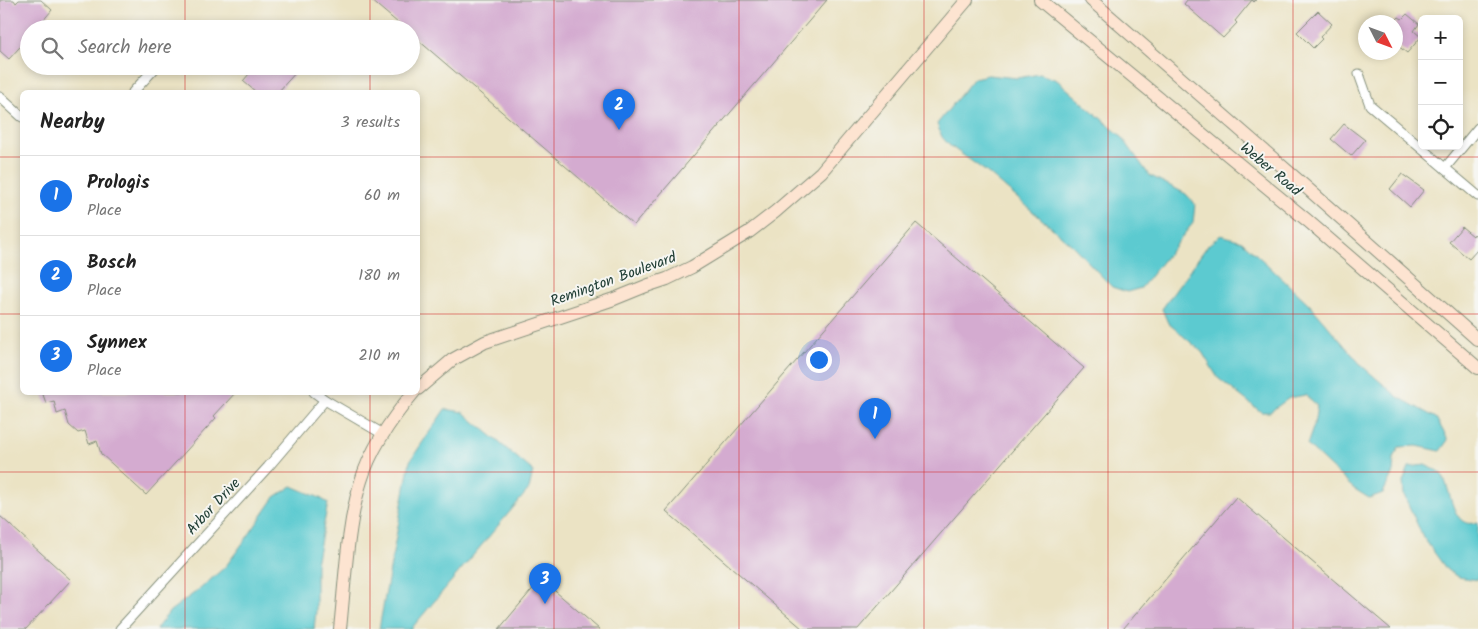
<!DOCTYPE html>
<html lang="en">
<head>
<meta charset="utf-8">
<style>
	:root { --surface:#fff; --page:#f6f6f6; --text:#222; --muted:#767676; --line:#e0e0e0; --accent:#1a73e8 }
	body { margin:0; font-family:Kalam,sans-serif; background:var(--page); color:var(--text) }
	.controls { position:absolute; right:15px; top:15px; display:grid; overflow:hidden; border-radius:8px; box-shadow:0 2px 8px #0003 }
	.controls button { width:45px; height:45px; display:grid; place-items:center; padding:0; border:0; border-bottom:1px solid var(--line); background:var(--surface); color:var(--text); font:25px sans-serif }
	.compass { position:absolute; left:1358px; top:15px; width:45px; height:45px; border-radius:50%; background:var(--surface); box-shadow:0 2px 8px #0003; rotate:132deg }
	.you { position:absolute; left:818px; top:359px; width:18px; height:18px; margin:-12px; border:4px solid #fff; border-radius:50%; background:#1a73e8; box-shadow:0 0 0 8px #1a73e833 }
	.badge { display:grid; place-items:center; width:32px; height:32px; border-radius:50%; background:var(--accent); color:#fff; font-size:16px; font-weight:700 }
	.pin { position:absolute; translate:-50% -41px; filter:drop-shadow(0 1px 2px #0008) }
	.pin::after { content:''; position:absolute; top:26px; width:18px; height:15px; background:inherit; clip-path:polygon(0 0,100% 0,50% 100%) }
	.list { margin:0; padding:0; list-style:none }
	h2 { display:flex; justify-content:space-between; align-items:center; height:65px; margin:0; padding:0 20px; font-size:21px }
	h2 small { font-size:16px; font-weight:400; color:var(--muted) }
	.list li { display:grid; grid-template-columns:32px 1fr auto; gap:15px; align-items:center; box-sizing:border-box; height:80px; padding:0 20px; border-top:1px solid var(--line) }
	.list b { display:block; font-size:19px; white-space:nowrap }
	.list p { margin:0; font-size:16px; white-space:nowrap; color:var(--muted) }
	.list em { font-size:16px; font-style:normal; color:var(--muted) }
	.icon { flex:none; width:28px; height:28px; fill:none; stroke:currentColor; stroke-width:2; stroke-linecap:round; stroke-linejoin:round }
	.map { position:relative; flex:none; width:1478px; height:629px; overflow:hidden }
	.search { position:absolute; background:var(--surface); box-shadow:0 2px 8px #0003; left:20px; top:20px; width:400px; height:55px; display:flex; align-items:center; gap:12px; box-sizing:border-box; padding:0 18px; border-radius:28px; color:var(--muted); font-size:19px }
	.panel { position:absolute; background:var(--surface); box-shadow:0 2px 8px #0003; left:20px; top:90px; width:400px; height:305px; border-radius:8px }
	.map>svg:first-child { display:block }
	.water { fill:#5ccad0; stroke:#3e8482 }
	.building { fill:#d4abd0 }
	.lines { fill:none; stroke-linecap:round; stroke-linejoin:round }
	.street-casing { stroke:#85907c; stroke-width:11 }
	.secondary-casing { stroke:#85907c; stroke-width:14 }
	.street { stroke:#fff; stroke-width:9 }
	.secondary { stroke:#fde4d1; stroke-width:12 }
	.grid { fill:none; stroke:#d62828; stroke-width:1; stroke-opacity:0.55 }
	.labels { text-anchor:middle; stroke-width:4; stroke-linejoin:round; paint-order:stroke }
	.street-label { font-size:15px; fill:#1f3d34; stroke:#f6f6f2 }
</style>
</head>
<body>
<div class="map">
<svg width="1478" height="629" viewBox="0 0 1478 629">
	<rect width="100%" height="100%" fill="#f6f6f2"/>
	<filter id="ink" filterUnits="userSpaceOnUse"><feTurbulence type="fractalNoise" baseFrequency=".02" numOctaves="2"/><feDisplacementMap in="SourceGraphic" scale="10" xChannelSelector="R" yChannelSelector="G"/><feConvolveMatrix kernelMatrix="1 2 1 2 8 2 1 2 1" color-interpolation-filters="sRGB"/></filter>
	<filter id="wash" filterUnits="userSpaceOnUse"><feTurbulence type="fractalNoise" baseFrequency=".0096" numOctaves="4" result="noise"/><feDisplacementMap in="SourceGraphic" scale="20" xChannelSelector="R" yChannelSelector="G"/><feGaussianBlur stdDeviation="1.12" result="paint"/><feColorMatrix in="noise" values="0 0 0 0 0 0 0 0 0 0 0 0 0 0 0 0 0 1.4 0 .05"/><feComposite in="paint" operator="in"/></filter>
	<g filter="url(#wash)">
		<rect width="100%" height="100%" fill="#ebe3c4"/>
		<!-- water -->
		<g class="water">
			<path d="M1040 74 1057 80 1122 137 1149 175 1186 194 1195 204 1193 223 1141 288 1127 292 1112 287 1073 246 988 173 949 145 942 137 937 124 974 78 988 75 1017 78Z"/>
			<path d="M1221 235 1242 241 1309 304 1362 366 1398 397 1436 418 1448 440 1440 451 1417 446 1399 447 1394 458 1393 472 1383 493 1369 498 1353 488 1307 445 1314 425 1317 406 1305 395 1289 398 1270 412H1261L1218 378 1202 352 1168 323 1162 309 1208 245Z"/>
			<path d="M445 409 463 412 533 471 529 489 411 629H379L410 461Z"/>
			<path d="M1425 465C1430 468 1439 470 1442 475 1452 489 1451 532 1478 522V580L1458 577 1447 570 1423 537 1404 495 1403 482 1409 467Z"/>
			<path d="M292 486 320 498 328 503 316 564V611L314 629H156L170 611 201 588 226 566 248 536 275 497Z"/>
		</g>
		<g id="blocks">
			<!-- building -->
			<g class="building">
				<path d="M0 0H14L16 3 19 0H41L52 10 36 29H29V37L9 59 0 51Z"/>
				<path d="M371 0H827L634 225 411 34V29H405Z"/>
				<path d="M1187 0H1256L1254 2 1252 0 1235 21 1237 23 1223 38 1184 4Z"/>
				<path d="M1318 11 1332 24 1320 37 1322 39 1313 48 1297 32Z"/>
				<path d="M1407 14 1419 24 1414 31 1421 37 1407 53 1397 45 1399 43 1396 40V22H1394L1399 17 1402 19Z"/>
				<path d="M256 66H293L298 70 278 92H256L243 81Z"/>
				<path d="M1344 124 1365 140 1351 156 1331 139Z"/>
				<path d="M1402 174 1424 190 1410 207 1390 189Z"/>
				<path d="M916 223 1084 368 858 629H803L666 511Z"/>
				<path d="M1462 227 1473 236 1474 234 1478 238V249L1469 259 1449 242Z"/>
				<path d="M42 392H236L214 416 216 418 146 495 101 454 97 441 89 444 85 431 78 433 69 425 65 411 57 414 54 401 46 403Z"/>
				<path d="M1236 497 1391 629H1123Z"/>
				<path d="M0 516 71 580 26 629H0Z"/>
				<path d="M541 579 599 629H499Z"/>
			</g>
		</g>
	</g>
	<g filter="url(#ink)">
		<use href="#blocks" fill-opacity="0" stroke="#85907c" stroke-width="1"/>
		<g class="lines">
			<!-- street casing -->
			<g class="street-casing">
				<g id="street">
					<path d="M1359 74 1370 105 1478 196"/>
					<path d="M133 92 157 66"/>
					<path d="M0 97 22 117"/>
					<path d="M1445 168 1478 128"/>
					<path d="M314 392 325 400 383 434"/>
					<path d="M120 629 268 467 325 400"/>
				</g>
			</g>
			<!-- secondary casing -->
			<g class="secondary-casing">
				<g id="secondary">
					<path d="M1040 0 1308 221 1478 368"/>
					<path d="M1091 0 1307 188 1478 340"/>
					<path d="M418 389 452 360 485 342 614 299 646 286 667 279 692 267 749 232 775 212 821 172 967 0"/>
					<path d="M340 629C345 583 347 525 361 481 371 448 392 418 414 392"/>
				</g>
			</g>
			<!-- street -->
			<use href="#street" class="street"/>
			<!-- secondary -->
			<use href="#secondary" class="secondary"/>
		</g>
	</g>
	<!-- grid -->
	<path class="grid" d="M185 0V29M370 0V29M554 0V629M739 0V629M924 0V629M1108 0V629M1293 0V629M185 66V92M370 66V92M0 157H22M418 157H1478M0 314H22M418 314H1478M185 392V629M370 392V629M0 472H1478"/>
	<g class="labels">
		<!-- street labels -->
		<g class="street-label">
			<text transform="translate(1271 169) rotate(40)" y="5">Weber Road</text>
			<text transform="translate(613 279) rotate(-20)" y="5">Remington Boulevard</text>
			<text transform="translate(213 506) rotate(-47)" y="5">Arbor Drive</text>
		</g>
	</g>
</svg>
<div class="controls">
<button>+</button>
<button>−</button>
<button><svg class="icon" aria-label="locate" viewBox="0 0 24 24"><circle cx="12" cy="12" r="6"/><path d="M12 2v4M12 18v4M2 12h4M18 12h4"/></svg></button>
</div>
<svg class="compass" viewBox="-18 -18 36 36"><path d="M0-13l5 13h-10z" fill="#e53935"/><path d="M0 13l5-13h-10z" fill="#767676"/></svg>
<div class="you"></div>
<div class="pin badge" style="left:875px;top:439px">1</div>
<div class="pin badge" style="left:619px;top:130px">2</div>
<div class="pin badge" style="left:545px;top:604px">3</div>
<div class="search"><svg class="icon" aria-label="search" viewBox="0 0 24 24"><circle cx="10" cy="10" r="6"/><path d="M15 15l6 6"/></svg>Search here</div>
<section class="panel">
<h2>Nearby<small>3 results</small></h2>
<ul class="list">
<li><span class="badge">1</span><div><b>Prologis</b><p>Place</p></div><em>60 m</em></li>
<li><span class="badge">2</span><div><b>Bosch</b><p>Place</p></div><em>180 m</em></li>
<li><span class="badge">3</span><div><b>Synnex</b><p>Place</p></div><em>210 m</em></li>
</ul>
</section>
</div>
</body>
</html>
